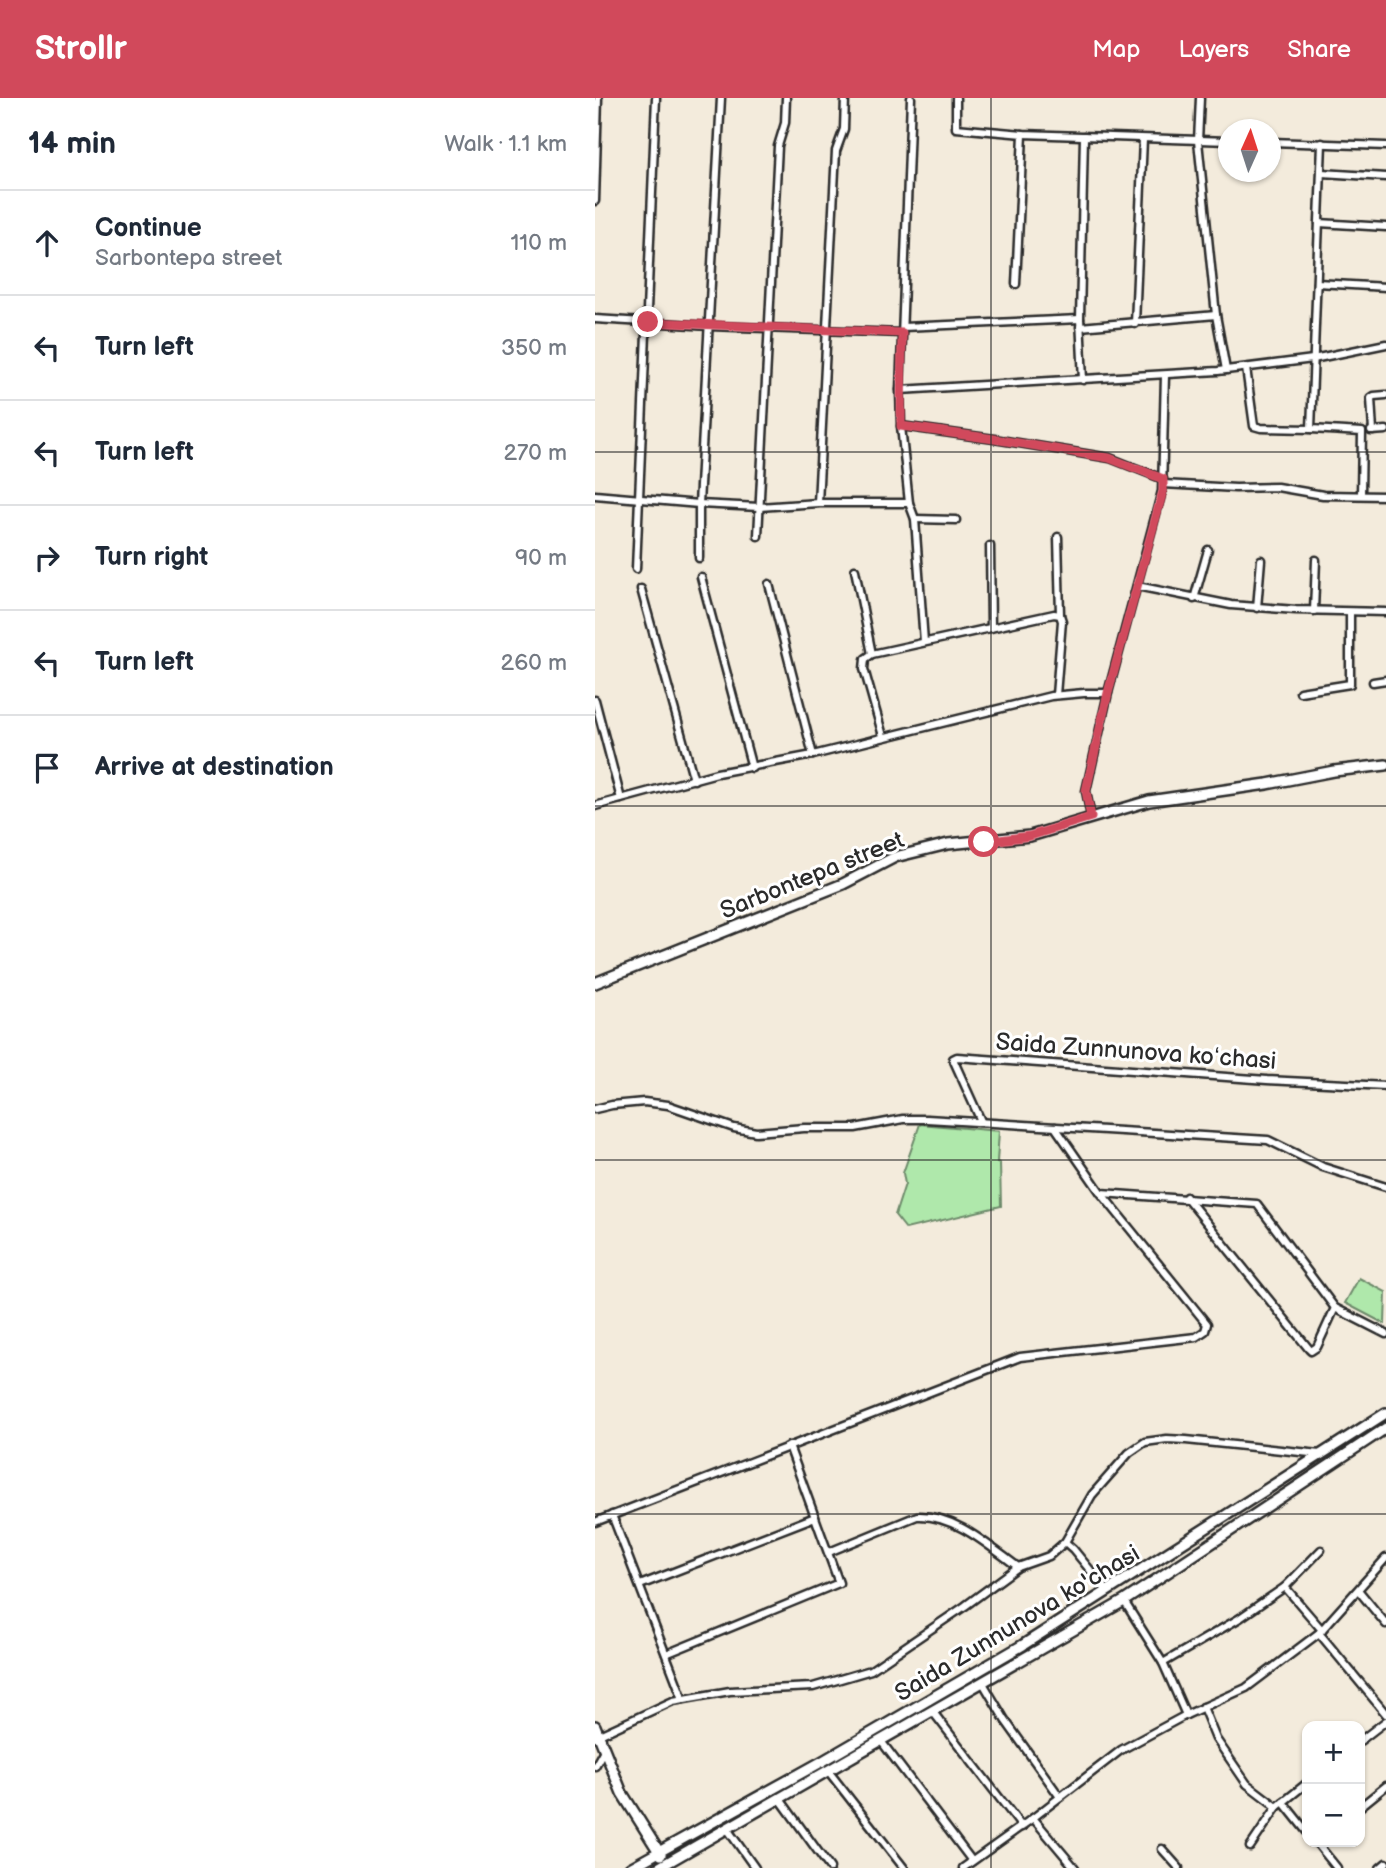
<!DOCTYPE html>
<html lang="en">
<head>
<meta charset="utf-8">
<style>
	:root { --surface:#fff; --page:#f6f6f7; --text:#1f2937; --muted:#747a83; --line:#e0e1e3; --accent:#d1495b }
	body { margin:0; font-family:"Balsamiq Sans",sans-serif; background:var(--page); color:var(--text) }
	.controls { position:absolute; right:21px; bottom:21px; display:grid; overflow:hidden; border-radius:14px; box-shadow:0 2px 5px #0004 }
	.controls button { width:63px; height:63px; display:grid; place-items:center; padding:0; border:0; border-bottom:2px solid var(--line); background:var(--surface); color:var(--text); font:35px sans-serif }
	.compass { position:absolute; left:623px; top:21px; width:63px; height:63px; border-radius:50%; background:var(--surface); box-shadow:0 2px 5px #0004; rotate:3deg }
	.stop { position:absolute; width:21px; height:21px; margin:-16px; border:5px solid #d1495b; border-radius:50%; background:#fff }
	.stop.end { background:#d1495b; border-color:#fff; box-shadow:0 2px 7px #0008 }
	.list { margin:0; padding:0; list-style:none }
	h2 { display:flex; justify-content:space-between; align-items:center; height:91px; margin:0; padding:0 28px; font-size:30px }
	h2 small { font-size:23px; font-weight:400; color:var(--muted) }
	.list li { display:grid; grid-template-columns:46px 1fr auto; gap:21px; align-items:center; box-sizing:border-box; height:105px; padding:0 28px; border-top:2px solid var(--line) }
	.list b { display:block; font-size:26px; white-space:nowrap }
	.list p { margin:0; font-size:23px; white-space:nowrap; color:var(--muted) }
	.list em { font-size:23px; font-style:normal; color:var(--muted) }
	.icon { flex:none; width:38px; height:38px; fill:none; stroke:currentColor; stroke-width:2; stroke-linecap:round; stroke-linejoin:round }
	.map { position:relative; flex:none; width:791px; height:1770px; overflow:hidden }
	header { display:flex; align-items:center; gap:42px; box-sizing:border-box; height:98px; padding:0 35px; background:var(--accent); color:#fff }
	header strong { font-size:33px }
	nav { display:flex; gap:38px; margin-inline-start:auto; font-size:24px }
	main { display:flex }
	aside { flex:1; background:var(--surface) }
	.map>svg:first-child { display:block }
	.green { fill:#afe8ab; stroke:#6d8a6b; stroke-width:2 }
	.lines { fill:none; stroke-linecap:round; stroke-linejoin:round }
	.street-casing { stroke:#2b2b2b; stroke-width:11 }
	.secondary-casing { stroke:#2b2b2b; stroke-width:14 }
	.street { stroke:#fff; stroke-width:6 }
	.secondary { stroke:#fff; stroke-width:9 }
	.route { stroke:#d1495b; stroke-width:9 }
	.grid { fill:none; stroke:#2b2b2b; stroke-width:2; stroke-opacity:0.55 }
	.labels { text-anchor:middle; stroke-width:6; stroke-linejoin:round; paint-order:stroke }
	.street-label { font-size:24px; fill:#2b2b2b; stroke:#fff }
</style>
</head>
<body>
<header>
<strong>Strollr</strong>
<nav><a>Map</a><a>Layers</a><a>Share</a></nav>
</header>
<main>
<aside>
<h2>14 min<small>Walk · 1.1 km</small></h2>
<ul class="list">
<li><svg class="icon" aria-label="ahead" viewBox="0 0 24 24"><path d="M12 20V5M6 11l6-6 6 6"/></svg><div><b>Continue</b><p>Sarbontepa street</p></div><em>110 m</em></li>
<li><svg class="icon" aria-label="left" viewBox="0 0 24 24"><path d="M17 20v-9H6M10 6l-5 5 5 5"/></svg><div><b>Turn left</b></div><em>350 m</em></li>
<li><svg class="icon" aria-label="left" viewBox="0 0 24 24"><path d="M17 20v-9H6M10 6l-5 5 5 5"/></svg><div><b>Turn left</b></div><em>270 m</em></li>
<li><svg class="icon" aria-label="right" viewBox="0 0 24 24"><path d="M7 20v-9h11M14 6l5 5-5 5"/></svg><div><b>Turn right</b></div><em>90 m</em></li>
<li><svg class="icon" aria-label="left" viewBox="0 0 24 24"><path d="M17 20v-9H6M10 6l-5 5 5 5"/></svg><div><b>Turn left</b></div><em>260 m</em></li>
<li><svg class="icon" aria-label="arrive" viewBox="0 0 24 24"><path d="M6 21V4h12l-3 4 3 4H6"/></svg><div><b>Arrive at destination</b></div></li>
</ul>
</aside>
<div class="map">
<svg width="791" height="1770" viewBox="0 0 791 1770">
	<rect width="100%" height="100%" fill="#f3ebdc"/>
	<filter id="ink" filterUnits="userSpaceOnUse"><feTurbulence type="fractalNoise" baseFrequency=".0143" numOctaves="2"/><feDisplacementMap in="SourceGraphic" scale="14" xChannelSelector="R" yChannelSelector="G"/><feConvolveMatrix kernelMatrix="1 2 1 2 8 2 1 2 1" color-interpolation-filters="sRGB"/></filter>
	<g filter="url(#ink)">
		<!-- green -->
		<g class="green">
			<path d="M325 1026 404 1033 402 1064 405 1065 406 1108 311 1131 300 1117 310 1086 308 1075Z"/>
			<path d="M764 1180 791 1194 790 1226 750 1205Z"/>
		</g>
		<g class="lines">
			<!-- street casing -->
			<g class="street-casing">
				<g id="street">
					<path d="M316 0 305 292 306 328 314 405 320 421 329 544"/>
					<path d="M361 0V30L428 36 634 43"/>
					<path d="M605 0 603 43 621 217 631 272"/>
					<path d="M676 44 791 48"/>
					<path d="M727 45 716 331 767 334 766 397"/>
					<path d="M727 75 791 79"/>
					<path d="M0 103 3 0"/>
					<path d="M724 125 791 129"/>
					<path d="M722 185 791 189"/>
					<path d="M421 186 428 36"/>
					<path d="M0 221 114 228 307 235"/>
					<path d="M540 226 548 41"/>
					<path d="M308 229 485 221"/>
					<path d="M485 229 621 217"/>
					<path d="M651 270 659 328 666 330 716 331"/>
					<path d="M488 282 485 221 489 38"/>
					<path d="M305 292 623 273 718 261 791 246"/>
					<path d="M306 328 399 341 515 360 568 381"/>
					<path d="M776 333 791 332"/>
					<path d="M778 333 776 300 779 298 791 297"/>
					<path d="M568 386 641 390 682 389 728 397 791 398"/>
					<path d="M0 397 104 406 164 409 223 405H314"/>
					<path d="M223 405 241 53 249 31 250 0"/>
					<path d="M320 421 361 422"/>
					<path d="M163 438 183 48 190 25 191 0"/>
					<path d="M463 439 465 517"/>
					<path d="M395 448 396 530"/>
					<path d="M104 460V406L126 0"/>
					<path d="M41 471 61 0"/>
					<path d="M260 472 277 556"/>
					<path d="M106 479 157 670"/>
					<path d="M174 486 218 657"/>
					<path d="M542 488 636 507 701 512 791 514"/>
					<path d="M46 491 99 682"/>
					<path d="M599 501 613 452"/>
					<path d="M662 510 666 462"/>
					<path d="M719 513 721 462"/>
					<path d="M778 584 791 582"/>
					<path d="M705 594 755 586V514"/>
					<path d="M0 602 26 701"/>
					<path d="M288 638 269 571 270 561 277 556 459 516 465 517 467 523 461 597"/>
					<path d="M0 708 122 675 218 657 456 598 489 595H513"/>
					<path d="M496 719 491 693 513 595 567 393 570 277"/>
					<path d="M0 1011 17 1007 49 1004 73 1007 139 1030 161 1034 209 1030H260L308 1021H332L673 1042 728 1069 791 1089"/>
					<path d="M386 1023 358 961 362 959 672 982 791 988"/>
					<path d="M506 1095 662 1106 740 1210 791 1236"/>
					<path d="M591 1099 714 1251 716 1253 722 1249 740 1210"/>
					<path d="M17 1417 88 1601"/>
					<path d="M0 1424 425 1259 601 1239 610 1233 612 1226 506 1095 460 1029"/>
					<path d="M470 1444 478 1451 513 1494"/>
					<path d="M234 1454 322 1418C359 1416 394 1448 423 1469"/>
					<path d="M45 1487 220 1419"/>
					<path d="M690 1489 727 1532"/>
					<path d="M764 1493 791 1526"/>
					<path d="M529 1503 568 1565 591 1617"/>
					<path d="M724 1535 791 1616"/>
					<path d="M71 1556 244 1485 194 1348"/>
					<path d="M568 1565 645 1520 690 1489 726 1452"/>
					<path d="M388 1585 410 1622 465 1699"/>
					<path d="M608 1609 621 1641 652 1686 682 1709 712 1685"/>
					<path d="M338 1614 427 1729"/>
					<path d="M0 1639 78 1603 135 1593 218 1589 276 1572 370 1508 423 1469 454 1458 470 1444 497 1397 534 1355 550 1344 572 1341 591 1342 725 1356"/>
					<path d="M286 1643 377 1763"/>
					<path d="M765 1643 791 1623"/>
					<path d="M0 1668 9 1652"/>
					<path d="M234 1674 309 1770"/>
					<path d="M185 1701 235 1770"/>
					<path d="M688 1704 712 1734"/>
					<path d="M765 1709 791 1688"/>
					<path d="M438 1720 480 1770"/>
					<path d="M133 1732 160 1770"/>
					<path d="M721 1744 742 1770"/>
					<path d="M655 1749 682 1709"/>
					<path d="M567 1751 584 1770"/>
					<path d="M368 1770 438 1720 526 1652 591 1617 651 1590 724 1535 791 1460"/>
					<path d="M785 1770 791 1765"/>
				</g>
			</g>
			<!-- secondary casing -->
			<g class="secondary-casing">
				<g id="secondary">
					<path d="M0 885 248 786 300 759 353 746 435 738 554 703 672 686 739 673 791 667"/>
					<path d="M0 1628 27 1695 66 1757"/>
					<path d="M35 1770 228 1663 428 1547 791 1315"/>
					<path d="M63 1770 529 1503 791 1330"/>
				</g>
			</g>
			<!-- street -->
			<use href="#street" class="street"/>
			<!-- secondary -->
			<use href="#secondary" class="secondary"/>
		</g>
	</g>
	<g class="lines" filter="url(#ink)">
		<!-- route -->
		<path class="route" d="M53 224 307 235 306 328 399 341 514 360 568 381V393L513 595 491 693 496 719 435 738 389 744"/>
	</g>
	<!-- grid -->
	<path class="grid" d="M396 0V1770M0 354H791M0 708H791M0 1062H791M0 1416H791"/>
	<g class="labels">
		<!-- street labels -->
		<g class="street-label">
			<text transform="translate(217 777) rotate(-22)" y="8">Sarbontepa street</text>
			<text transform="translate(541 953) rotate(4)" y="8">Saida Zunnunova koʻchasi</text>
			<text transform="translate(422 1525) rotate(-31)" y="8">Saida Zunnunova ko'chasi</text>
		</g>
	</g>
</svg>
<div class="controls">
<button>+</button>
<button>−</button>
</div>
<svg class="compass" viewBox="-18 -18 36 36"><path d="M0-13l5 13h-10z" fill="#e53935"/><path d="M0 13l5-13h-10z" fill="#747a83"/></svg>
<div class="stop" style="left:389px;top:744px"></div>
<div class="stop end" style="left:53px;top:224px"></div>
</div>
</main>
</body>
</html>
